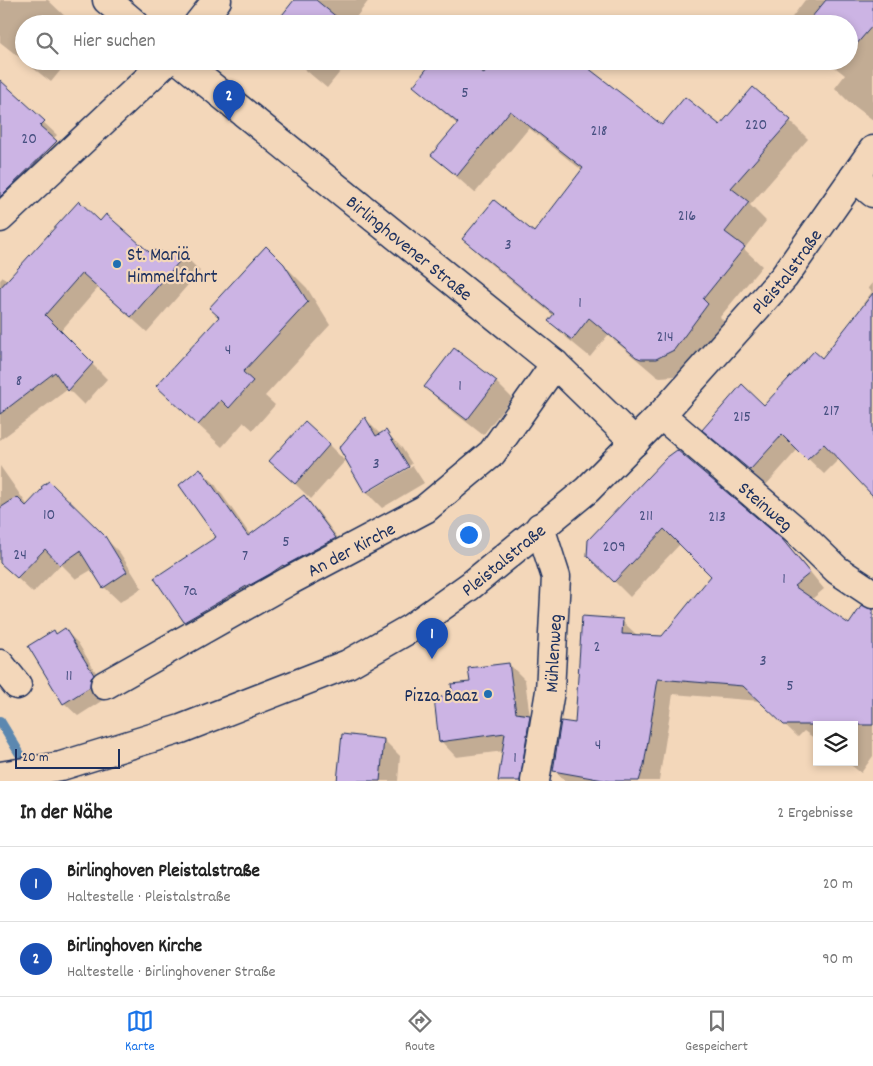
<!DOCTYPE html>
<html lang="de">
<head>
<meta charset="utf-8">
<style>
	:root { --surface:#fff; --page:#f2f2f2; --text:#222; --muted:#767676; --line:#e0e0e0; --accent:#1a73e8 }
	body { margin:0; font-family:Dekko,sans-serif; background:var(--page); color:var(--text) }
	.controls { position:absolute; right:15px; bottom:15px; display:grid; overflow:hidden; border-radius:0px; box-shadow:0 2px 8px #0003 }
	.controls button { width:45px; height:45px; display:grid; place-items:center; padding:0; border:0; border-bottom:1px solid var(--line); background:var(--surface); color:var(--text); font:25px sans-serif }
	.scale { position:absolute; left:15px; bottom:12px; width:105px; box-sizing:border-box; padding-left:5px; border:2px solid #1b2f5e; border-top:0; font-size:14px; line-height:18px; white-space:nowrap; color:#1b2f5e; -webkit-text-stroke:4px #f3d7ba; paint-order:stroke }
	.you { position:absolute; left:468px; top:534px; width:18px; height:18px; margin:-12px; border:4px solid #fff; border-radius:50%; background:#1a73e8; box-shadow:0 0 0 8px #1a73e833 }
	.badge { display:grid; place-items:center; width:32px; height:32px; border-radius:50%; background:var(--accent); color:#fff; font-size:16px; font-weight:700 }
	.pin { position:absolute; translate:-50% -41px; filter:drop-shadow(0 1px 2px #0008) }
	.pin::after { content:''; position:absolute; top:26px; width:18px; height:15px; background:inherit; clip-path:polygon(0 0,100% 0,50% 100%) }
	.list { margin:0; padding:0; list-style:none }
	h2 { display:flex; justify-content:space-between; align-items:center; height:65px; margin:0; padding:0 20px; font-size:21px }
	h2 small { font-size:16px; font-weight:400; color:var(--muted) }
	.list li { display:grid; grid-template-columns:32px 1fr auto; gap:15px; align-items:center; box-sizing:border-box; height:75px; padding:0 20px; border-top:1px solid var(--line) }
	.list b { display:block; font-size:19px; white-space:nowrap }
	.list p { margin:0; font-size:16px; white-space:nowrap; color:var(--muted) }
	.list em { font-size:16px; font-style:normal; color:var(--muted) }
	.icon { flex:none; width:28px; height:28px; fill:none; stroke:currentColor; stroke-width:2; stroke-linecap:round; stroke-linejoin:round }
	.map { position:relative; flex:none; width:873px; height:781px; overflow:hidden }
	.search { position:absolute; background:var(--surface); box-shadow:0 2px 8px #0003; left:15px; right:15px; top:15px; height:55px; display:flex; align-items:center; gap:12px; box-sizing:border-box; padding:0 18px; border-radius:28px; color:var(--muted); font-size:19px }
	.sheet { height:215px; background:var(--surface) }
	nav { display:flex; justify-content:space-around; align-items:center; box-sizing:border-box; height:70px; border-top:1px solid var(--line); background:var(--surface); font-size:14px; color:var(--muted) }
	nav a { display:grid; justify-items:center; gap:2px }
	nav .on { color:var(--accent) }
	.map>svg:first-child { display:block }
	.shadow { fill:#0003 }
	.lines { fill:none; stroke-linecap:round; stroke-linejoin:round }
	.stream { stroke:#5b88b0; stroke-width:10 }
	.building { fill:#ccb4e4; stroke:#1b2f5e }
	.minor-casing { stroke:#1b2f5e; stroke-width:31 }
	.secondary-casing { stroke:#1b2f5e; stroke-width:31 }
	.minor { stroke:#f3d7ba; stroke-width:28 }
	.secondary { stroke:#f3d7ba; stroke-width:28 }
	.poi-dot { fill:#1f6fb2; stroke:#f3d7ba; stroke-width:2 }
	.labels { text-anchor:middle; stroke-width:4.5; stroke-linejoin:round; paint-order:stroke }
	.number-label { font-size:16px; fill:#475080 }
	.street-label { font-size:19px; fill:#1b2f5e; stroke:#f3d7ba }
	.poi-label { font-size:19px; fill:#1b2f5e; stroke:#f3d7ba; text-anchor:start }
</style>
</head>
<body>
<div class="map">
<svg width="873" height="781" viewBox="0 0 873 781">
	<rect width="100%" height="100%" fill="#f3d7ba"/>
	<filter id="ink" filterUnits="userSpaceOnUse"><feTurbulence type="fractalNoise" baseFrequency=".02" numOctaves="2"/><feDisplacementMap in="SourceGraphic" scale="10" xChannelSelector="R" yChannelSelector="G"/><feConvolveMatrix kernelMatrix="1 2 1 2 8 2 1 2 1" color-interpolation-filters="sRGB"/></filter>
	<g filter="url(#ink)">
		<!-- shadow -->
		<g class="shadow">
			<path d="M0 0H48L73 24H24V61L0 42Z"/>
			<path d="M296 0H369L351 24H277Z"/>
			<path d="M805 0H873V120L848 101 835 88 845 75 827 61H849V24H787Z"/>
			<path d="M24 61H68L51 82Z"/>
			<path d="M295 61H348V62L327 88Z"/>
			<path d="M484 75 662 127H721L790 121 808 139 750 205 766 221 744 249 762 266 720 317 726 323 692 367 674 376 660 377 655 375 608 335 590 357 568 339 550 321 554 316 482 257 464 239 534 234 583 171 529 128 475 193 451 172 433 155 458 125 433 103 415 86Z"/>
			<path d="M10 91 57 135 53 139 69 155 0 208V102Z"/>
			<path d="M100 222 149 254 152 251 185 256 200 271 147 332 98 288 60 332 107 379 84 405 68 389 0 440V280L3 277 8 282Z"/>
			<path d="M284 265 307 288 330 325 265 396 275 405 253 430 244 422 222 447 181 409Z"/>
			<path d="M873 282V494L839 459 824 474 798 449 766 485 704 429 764 406 822 360 864 306 862 305 872 292 868 288Z"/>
			<path d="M496 382 512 398 483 435 442 403 426 387Z"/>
			<path d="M365 419 381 435 386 432 402 448 412 464 369 489V492L413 466 424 483 382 508 366 492Z"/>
			<path d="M329 445 345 461 311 499 271 461Z"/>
			<path d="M667 458 781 540 797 556 824 589 812 599 849 625 873 611V756L861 773 847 762H854V725H817V740L804 731 798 737 760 701 673 694 659 781H565L554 770 576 725 622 621 638 636 663 638 713 576 680 544 630 597 604 571Z"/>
			<path d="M0 466 28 506 49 482 120 553 142 588 120 602 104 587 93 569 76 579 61 564 33 593 0 562Z"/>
			<path d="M200 470 214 483 251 536 304 497 317 510 349 553 199 635 185 622 156 579 218 537Z"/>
			<path d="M65 630 78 643 106 689 104 691 103 700 78 716 64 703 54 632 57 635Z"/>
			<path d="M509 664 525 680 530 717 545 732 537 781H499L504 751 456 757 441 741 455 696 471 683Z"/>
			<path d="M384 740 400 756 398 781H339Z"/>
		</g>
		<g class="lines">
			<!-- stream -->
			<path class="stream" d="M0 721 29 769"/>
		</g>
		<!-- building -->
		<g class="building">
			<path d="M294 0H316L339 19 336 24H275Z"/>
			<path d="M826 0H873V25L849 53V24H806Z"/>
			<path d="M433 61H469L484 74 494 61H579L662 125 685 97 720 125 753 87 791 120 731 188 749 202 725 232 745 247 703 299 708 304 674 350 656 359H641L636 357 589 318 572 340 548 321 554 314 462 239 494 200 534 232 583 168 510 111 457 176 431 155 458 123 413 86Z"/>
			<path d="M0 80 45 121 40 126 57 141 0 197Z"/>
			<path d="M79 201 100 221 106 214 149 252 151 250 185 255 131 317 82 273 45 315 93 363 68 391 55 372 0 414V288Z"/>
			<path d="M266 246 284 264 308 302 243 372 253 381 229 408 221 400 198 425 156 386 219 317 209 308Z"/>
			<path d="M873 293V496L824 444 807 460 782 435 750 470 702 430 742 384 764 405 814 351 822 358Z"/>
			<path d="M454 348 497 381 467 420 424 387Z"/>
			<path d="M365 417 376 436 386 430 409 467 365 493 339 448Z"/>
			<path d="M305 421 330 444 295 484 269 461Z"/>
			<path d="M677 450 782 539 810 573 794 586 849 624 862 605 873 609V725H784L743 686 658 679 644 765 639 781H609L553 771 561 721 575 723 582 616 623 619 622 634 662 636 711 576 664 529 614 582 587 556 588 540 666 458Z"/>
			<path d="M200 468 248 536 304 495 336 538 284 566 283 565 270 574 250 585V584L184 622 154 578 216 537 179 485Z"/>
			<path d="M49 481 105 536 127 572 103 588 80 551 60 565 45 549 17 578 0 563V508L17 497 26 506 42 489 41 487Z"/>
			<path d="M65 628 94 675 91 678 90 687 63 704 28 646 54 630 56 634Z"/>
			<path d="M509 663 516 713 530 715 520 781H498L505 733 439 742 434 698 453 695 451 684 470 682 468 668Z"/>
			<path d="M342 734 384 739 380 781H337Z"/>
		</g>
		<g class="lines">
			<!-- minor casing -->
			<g class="minor-casing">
				<g id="minor">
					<path d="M107 0 135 24"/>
					<path d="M198 24 217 0"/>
					<path id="s1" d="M180 61 555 364 635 442"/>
					<path d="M854 177 873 193"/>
					<path d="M0 218 167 61"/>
					<path id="s2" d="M661 415 801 535 837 570 873 594"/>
					<path d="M0 664 17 685"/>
					<path id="s3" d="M105 685 289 581 425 509 492 453 555 364"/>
					<path id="s4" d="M535 781 550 691 556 577 540 527"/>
				</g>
			</g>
			<!-- secondary casing -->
			<g class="secondary-casing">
				<g id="secondary">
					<path id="s5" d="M0 776 61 766 181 729 348 664 411 628 470 586 587 490 661 415 784 277 873 150"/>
				</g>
			</g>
			<!-- minor -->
			<use href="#minor" class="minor"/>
			<!-- secondary -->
			<use href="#secondary" class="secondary"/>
		</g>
	</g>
	<!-- markers -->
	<g class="poi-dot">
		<circle cx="117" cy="264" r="5"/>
		<circle cx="488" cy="694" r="5"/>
	</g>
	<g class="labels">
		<!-- number labels -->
		<g class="number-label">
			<text x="465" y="97">5</text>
			<text x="756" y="129">220</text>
			<text x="599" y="135">218</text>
			<text x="29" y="143">20</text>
			<text x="687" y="220">216</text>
			<text x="508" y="249">3</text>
			<text x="580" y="307">1</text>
			<text x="665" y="341">214</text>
			<text x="228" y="354">4</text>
			<text x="19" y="385">8</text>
			<text x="460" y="390">1</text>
			<text x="831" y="415">217</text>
			<text x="742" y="421">215</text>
			<text x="376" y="468">3</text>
			<text x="49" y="519">10</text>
			<text x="646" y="520">211</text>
			<text x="717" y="521">213</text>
			<text x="286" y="546">5</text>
			<text x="614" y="551">209</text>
			<text x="20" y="559">24</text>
			<text x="245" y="560">7</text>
			<text x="784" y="583">1</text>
			<text x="190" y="595">7a</text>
			<text x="597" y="651">2</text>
			<text x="763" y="665">3</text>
			<text x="69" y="680">11</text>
			<text x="790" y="690">5</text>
			<text x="598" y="749">4</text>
			<text x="515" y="762">1</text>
		</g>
		<!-- street labels -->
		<g class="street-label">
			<text dy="7" stroke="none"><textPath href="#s1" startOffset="296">Birlinghovener Straße</textPath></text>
			<text dy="7" stroke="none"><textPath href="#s5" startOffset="959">Pleistalstraße</textPath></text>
			<text dy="7" stroke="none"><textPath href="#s2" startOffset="139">Steinweg</textPath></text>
			<text dy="7" stroke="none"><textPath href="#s3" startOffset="281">An der Kirche</textPath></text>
			<text dy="7" stroke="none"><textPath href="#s5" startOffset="554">Pleistalstraße</textPath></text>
			<text dy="7" stroke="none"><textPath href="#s4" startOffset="129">Mühlenweg</textPath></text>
		</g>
		<!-- poi labels -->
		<g class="poi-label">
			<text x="127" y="260">St. Mariä<tspan x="127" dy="22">Himmelfahrt</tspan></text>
			<text x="478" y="701" text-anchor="end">Pizza Baaz</text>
		</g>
	</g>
</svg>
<div class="controls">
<button><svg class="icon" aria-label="layers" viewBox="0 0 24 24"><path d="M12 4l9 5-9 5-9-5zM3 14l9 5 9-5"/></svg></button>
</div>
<div class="scale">20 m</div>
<div class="you"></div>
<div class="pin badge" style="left:432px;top:659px;background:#1a4fb4">1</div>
<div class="pin badge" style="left:229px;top:121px;background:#1a4fb4">2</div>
<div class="search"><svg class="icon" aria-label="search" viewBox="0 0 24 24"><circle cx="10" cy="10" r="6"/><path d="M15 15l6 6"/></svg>Hier suchen</div>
</div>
<section class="sheet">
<h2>In der Nähe<small>2 Ergebnisse</small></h2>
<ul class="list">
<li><span class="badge" style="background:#1a4fb4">1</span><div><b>Birlinghoven Pleistalstraße</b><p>Haltestelle · Pleistalstraße</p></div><em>20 m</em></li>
<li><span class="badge" style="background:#1a4fb4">2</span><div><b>Birlinghoven Kirche</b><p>Haltestelle · Birlinghovener Straße</p></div><em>90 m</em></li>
</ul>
</section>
<nav>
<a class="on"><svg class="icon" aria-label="map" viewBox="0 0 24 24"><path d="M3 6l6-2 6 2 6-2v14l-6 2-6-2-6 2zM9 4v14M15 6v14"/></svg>Karte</a>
<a><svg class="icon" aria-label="directions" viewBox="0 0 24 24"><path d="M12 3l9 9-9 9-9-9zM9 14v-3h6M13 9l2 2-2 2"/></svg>Route</a>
<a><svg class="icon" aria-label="saved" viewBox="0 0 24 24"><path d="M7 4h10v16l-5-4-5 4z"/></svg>Gespeichert</a>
</nav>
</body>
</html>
